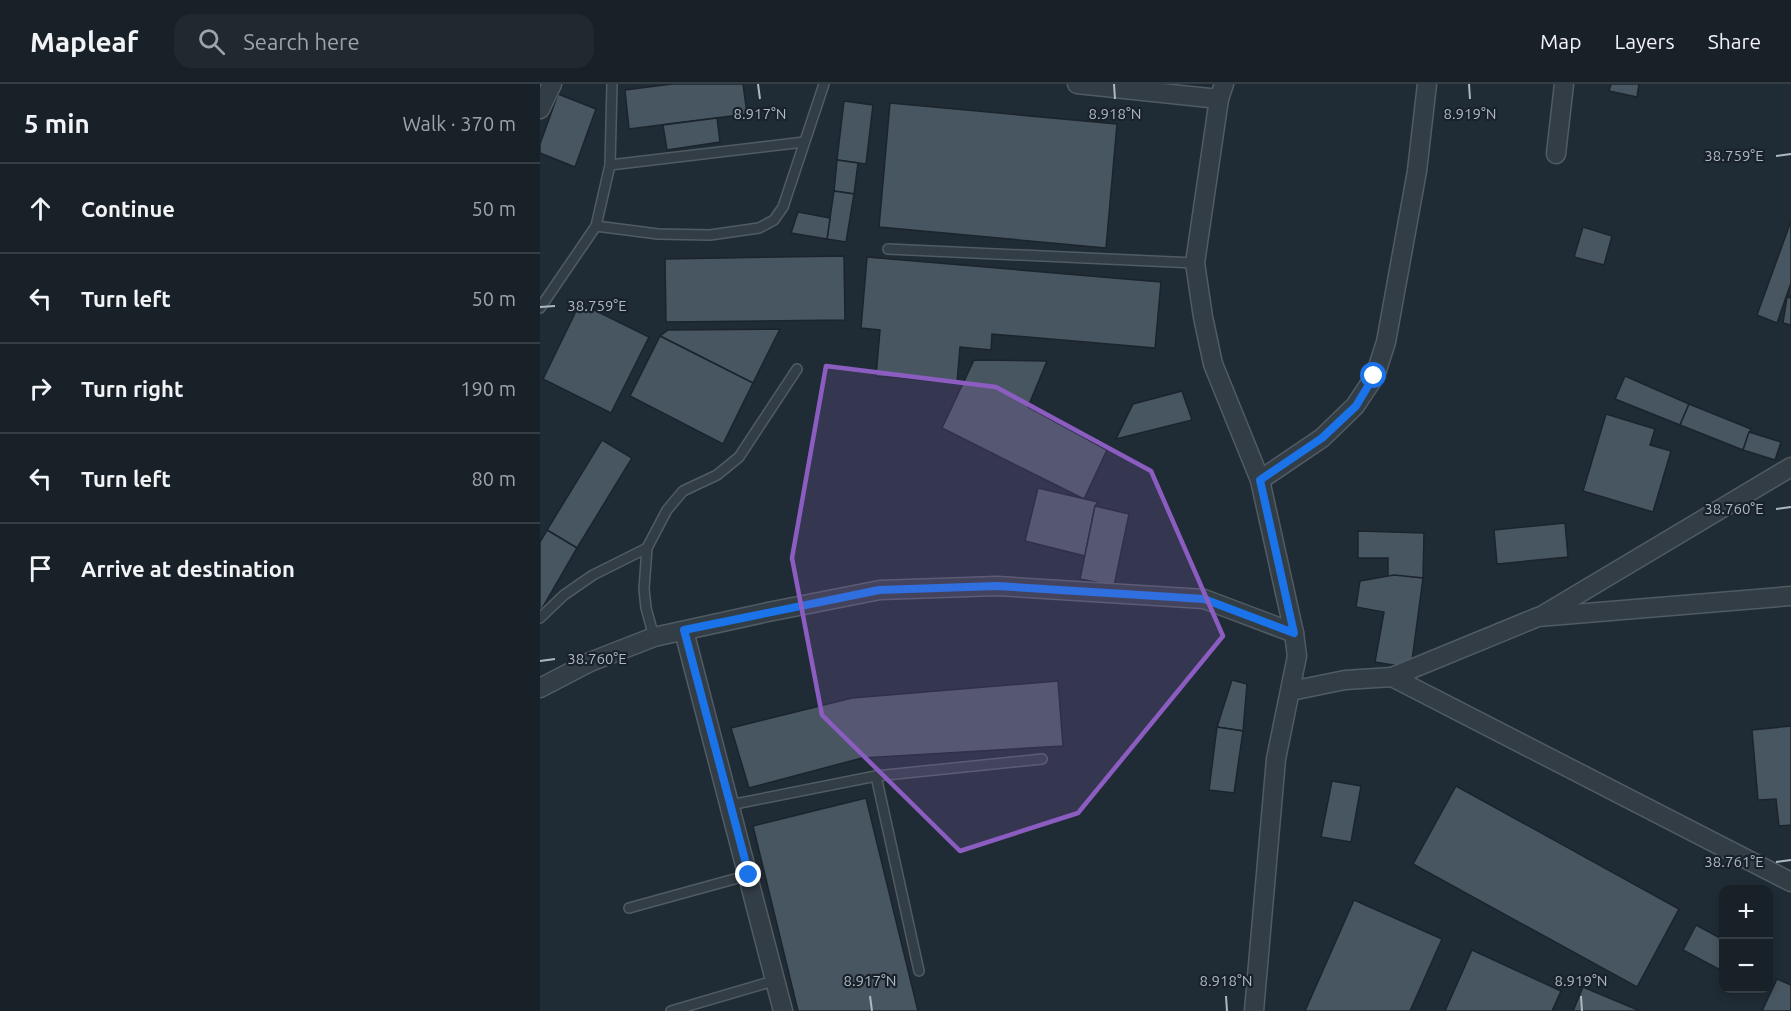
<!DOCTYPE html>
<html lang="en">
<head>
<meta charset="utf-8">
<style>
	:root { --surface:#182128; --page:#212930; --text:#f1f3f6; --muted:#9fa3a8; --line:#363e45 }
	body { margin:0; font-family:Ubuntu,sans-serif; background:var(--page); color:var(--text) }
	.controls { position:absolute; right:18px; bottom:18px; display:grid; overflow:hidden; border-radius:12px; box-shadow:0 3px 9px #0003 }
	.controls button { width:54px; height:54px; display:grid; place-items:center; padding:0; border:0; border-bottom:2px solid var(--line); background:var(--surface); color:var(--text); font:30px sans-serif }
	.stop { position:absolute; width:18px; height:18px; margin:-14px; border:4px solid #1a73e8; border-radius:50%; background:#fff }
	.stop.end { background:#1a73e8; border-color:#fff; box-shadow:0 2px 6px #0008 }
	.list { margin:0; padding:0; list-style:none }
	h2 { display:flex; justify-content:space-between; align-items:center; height:78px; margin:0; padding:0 24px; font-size:26px }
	h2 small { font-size:20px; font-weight:400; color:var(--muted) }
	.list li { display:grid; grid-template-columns:39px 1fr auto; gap:18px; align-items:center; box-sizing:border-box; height:90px; padding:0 24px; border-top:2px solid var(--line) }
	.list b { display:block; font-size:22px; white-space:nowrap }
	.list em { font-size:20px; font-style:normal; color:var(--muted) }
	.icon { flex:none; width:33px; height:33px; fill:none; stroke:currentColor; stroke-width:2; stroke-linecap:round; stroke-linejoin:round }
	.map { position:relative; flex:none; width:1251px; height:927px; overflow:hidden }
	header { display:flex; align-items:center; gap:36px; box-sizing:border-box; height:84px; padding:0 30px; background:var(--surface); border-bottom:2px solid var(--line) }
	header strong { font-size:28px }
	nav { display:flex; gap:33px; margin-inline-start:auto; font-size:21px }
	.search { width:420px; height:54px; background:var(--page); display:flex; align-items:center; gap:15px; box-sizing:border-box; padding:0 21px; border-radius:18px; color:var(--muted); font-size:22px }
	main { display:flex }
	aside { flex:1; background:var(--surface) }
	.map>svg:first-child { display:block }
	.building { fill:#485661; stroke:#1b242c; stroke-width:1.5 }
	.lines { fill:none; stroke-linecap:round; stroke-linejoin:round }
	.lane-casing { stroke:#515b64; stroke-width:12 }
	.street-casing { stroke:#515b64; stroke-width:21 }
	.lane { stroke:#333d46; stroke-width:9 }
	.street { stroke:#333d46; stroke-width:18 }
	.route { stroke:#1a73e8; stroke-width:8 }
	.marked { fill:#8c5dc0; fill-opacity:0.2; stroke:#8c5dc0; stroke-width:4.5; stroke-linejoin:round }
	.ticks { fill:none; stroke:#adb8c3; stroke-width:2 }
	.ticks-label { font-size:15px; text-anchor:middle; fill:#adb8c3; stroke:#19222a; stroke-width:4.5; stroke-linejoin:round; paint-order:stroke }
</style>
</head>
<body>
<header>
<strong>Mapleaf</strong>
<div class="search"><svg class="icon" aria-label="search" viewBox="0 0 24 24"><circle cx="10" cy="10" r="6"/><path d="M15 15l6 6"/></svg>Search here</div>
<nav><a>Map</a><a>Layers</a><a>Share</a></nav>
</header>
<main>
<aside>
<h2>5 min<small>Walk · 370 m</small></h2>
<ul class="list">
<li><svg class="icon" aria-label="ahead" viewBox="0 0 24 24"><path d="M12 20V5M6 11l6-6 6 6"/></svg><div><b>Continue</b></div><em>50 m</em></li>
<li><svg class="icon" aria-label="left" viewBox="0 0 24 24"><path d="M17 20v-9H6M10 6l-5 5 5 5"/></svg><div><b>Turn left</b></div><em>50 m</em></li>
<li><svg class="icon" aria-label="right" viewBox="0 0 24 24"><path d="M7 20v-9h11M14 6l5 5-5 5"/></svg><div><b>Turn right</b></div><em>190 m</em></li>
<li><svg class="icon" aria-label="left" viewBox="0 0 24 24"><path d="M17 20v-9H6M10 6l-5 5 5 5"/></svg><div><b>Turn left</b></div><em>80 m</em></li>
<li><svg class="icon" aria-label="arrive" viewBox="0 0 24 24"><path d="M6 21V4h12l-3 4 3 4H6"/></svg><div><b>Arrive at destination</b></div></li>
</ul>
</aside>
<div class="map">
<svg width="1251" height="927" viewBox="0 0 1251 927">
	<rect width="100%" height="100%" fill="#202c35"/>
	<!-- building -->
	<g class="building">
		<path d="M132 0H203L207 30 89 45 85 6Z"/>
		<path d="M1071 0H1099L1097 13 1069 7Z"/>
		<path d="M18 10 56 25 35 83 0 69V60Z"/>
		<path d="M304 17 333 21 326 80 297 76Z"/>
		<path d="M350 19 577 40 566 164 339 143Z"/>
		<path d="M177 34 180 58 127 66 123 41Z"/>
		<path d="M297 76 318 79 314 110 294 107Z"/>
		<path d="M294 107 314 110 306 158 287 155Z"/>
		<path d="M258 128 290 134 287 155 251 149Z"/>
		<path d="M1251 137V199L1237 239 1217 231Z"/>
		<path d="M1043 143 1072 152 1064 181 1034 173Z"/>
		<path d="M304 172 305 236 126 238 125 175Z"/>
		<path d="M327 173 621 198 615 264 452 250 451 266 420 263 417 299 336 292 340 246 321 244Z"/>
		<path d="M1247 213 1251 214V241L1243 239Z"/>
		<path d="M40 219 109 253 71 329 3 295Z"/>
		<path d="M240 245 213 299 120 252 128 246Z"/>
		<path d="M120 252 213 299 183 360 90 312Z"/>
		<path d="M434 276 507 277 488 323 567 366 544 415 402 344Z"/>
		<path d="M1085 292 1149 320 1140 341 1075 315Z"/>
		<path d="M642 307 652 336 576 355 593 320Z"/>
		<path d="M1149 320 1211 345 1203 366 1140 341Z"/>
		<path d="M1066 330 1115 345 1110 361 1131 367 1113 428 1043 407Z"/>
		<path d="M1209 348 1241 358 1235 376 1203 366Z"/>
		<path d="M62 356 92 374 37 464 7 446Z"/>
		<path d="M498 404 558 418 555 422 545 472 485 457Z"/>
		<path d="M555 422 589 430 574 502 540 495Z"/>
		<path d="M1025 439 1028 473 957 480 954 446Z"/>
		<path d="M7 446 37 464 0 528V458Z"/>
		<path d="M818 447 884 449 883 494 848 493V474H818Z"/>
		<path d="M854 491 883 494 871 584 835 578 844 528 816 523 820 497Z"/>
		<path d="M692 596 707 600 703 647 677 643Z"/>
		<path d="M518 597 523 662 322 674 209 704 191 644 312 614Z"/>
		<path d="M1251 642V741L1239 742 1236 715 1218 716 1212 646Z"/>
		<path d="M677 643 703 647 694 709 669 706Z"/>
		<path d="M792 697 821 702 811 758 781 753Z"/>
		<path d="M916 702 1139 825 1097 903 873 780Z"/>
		<path d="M326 714 378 927H258L213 742Z"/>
		<path d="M814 816 902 855 870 927H765Z"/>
		<path d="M1156 841 1184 856V888L1143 866Z"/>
		<path d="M932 866 1021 907 1012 927H905Z"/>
		<path d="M1237 895 1251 901V927H1222Z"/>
		<path d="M1043 903 1100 927H1033Z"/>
	</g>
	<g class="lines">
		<!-- lane casing -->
		<g class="lane-casing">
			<g id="lane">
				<path d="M70 81 264 58"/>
				<path d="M56 142 118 150 170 151 219 144 234 136 243 123 284 0"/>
				<path d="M348 165 655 179"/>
				<path d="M0 224 56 142 70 81 72 0"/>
				<path d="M0 534 24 511 53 491 107 464"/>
				<path d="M114 553 106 524 104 505 107 464 127 426 143 407 177 391 199 373 257 285"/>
				<path d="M336 692 379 887"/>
				<path d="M190 721 336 692 502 675"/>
				<path d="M89 824 209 791"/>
				<path d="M131 927 237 896"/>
			</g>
		</g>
		<!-- street casing -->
		<g class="street-casing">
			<g id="street">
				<path d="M537 0 679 15"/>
				<path d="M684 0 679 15 655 179 663 233 673 280 720 396 754 549 757 572 736 675 714 927"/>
				<path d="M0 25 12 0"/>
				<path d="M1016 70 1024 0"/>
				<path d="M720 396 782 354 815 322 835 292 846 258 877 87 887 0"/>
				<path d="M1003 531 1251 383"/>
				<path d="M144 547 243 927"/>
				<path d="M852 593 998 533 1251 512"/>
				<path d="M0 604 50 578 114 553 228 528 340 506 457 502 664 515 754 549"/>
				<path d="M751 607 805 596 852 593 1251 798"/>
			</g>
		</g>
		<!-- lane -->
		<use href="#lane" class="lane"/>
		<!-- street -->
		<use href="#street" class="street"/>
	</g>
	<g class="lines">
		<!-- route -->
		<path class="route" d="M209 791 144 546 339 506 457 502 664 515 754 549 720 396 782 354 816 322 834 292"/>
	</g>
	<!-- marked area -->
	<path class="marked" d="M286 282 456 303 611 387 683 552 538 729 420 767 282 631 252 474Z"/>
	<!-- ticks -->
	<path class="ticks" d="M218 0 220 15M574 0 575 15M929 0 930 15M1236 72 1251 70M0 223 15 222M1236 425 1251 423M0 577 15 575M1236 778 1251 776M330 912 332 927M686 912 687 927M1041 912 1042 927"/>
	<g class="ticks-label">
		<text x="220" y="35">8.917°N</text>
		<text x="575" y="35">8.918°N</text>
		<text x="930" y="35">8.919°N</text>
		<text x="1194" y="77">38.759°E</text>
		<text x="57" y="227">38.759°E</text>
		<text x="1194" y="430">38.760°E</text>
		<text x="57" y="580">38.760°E</text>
		<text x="1194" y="783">38.761°E</text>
		<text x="330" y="902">8.917°N</text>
		<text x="686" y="902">8.918°N</text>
		<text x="1041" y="902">8.919°N</text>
	</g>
</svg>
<div class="controls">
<button>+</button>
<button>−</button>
</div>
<div class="stop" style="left:834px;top:292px"></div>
<div class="stop end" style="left:209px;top:791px"></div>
</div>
</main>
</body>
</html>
